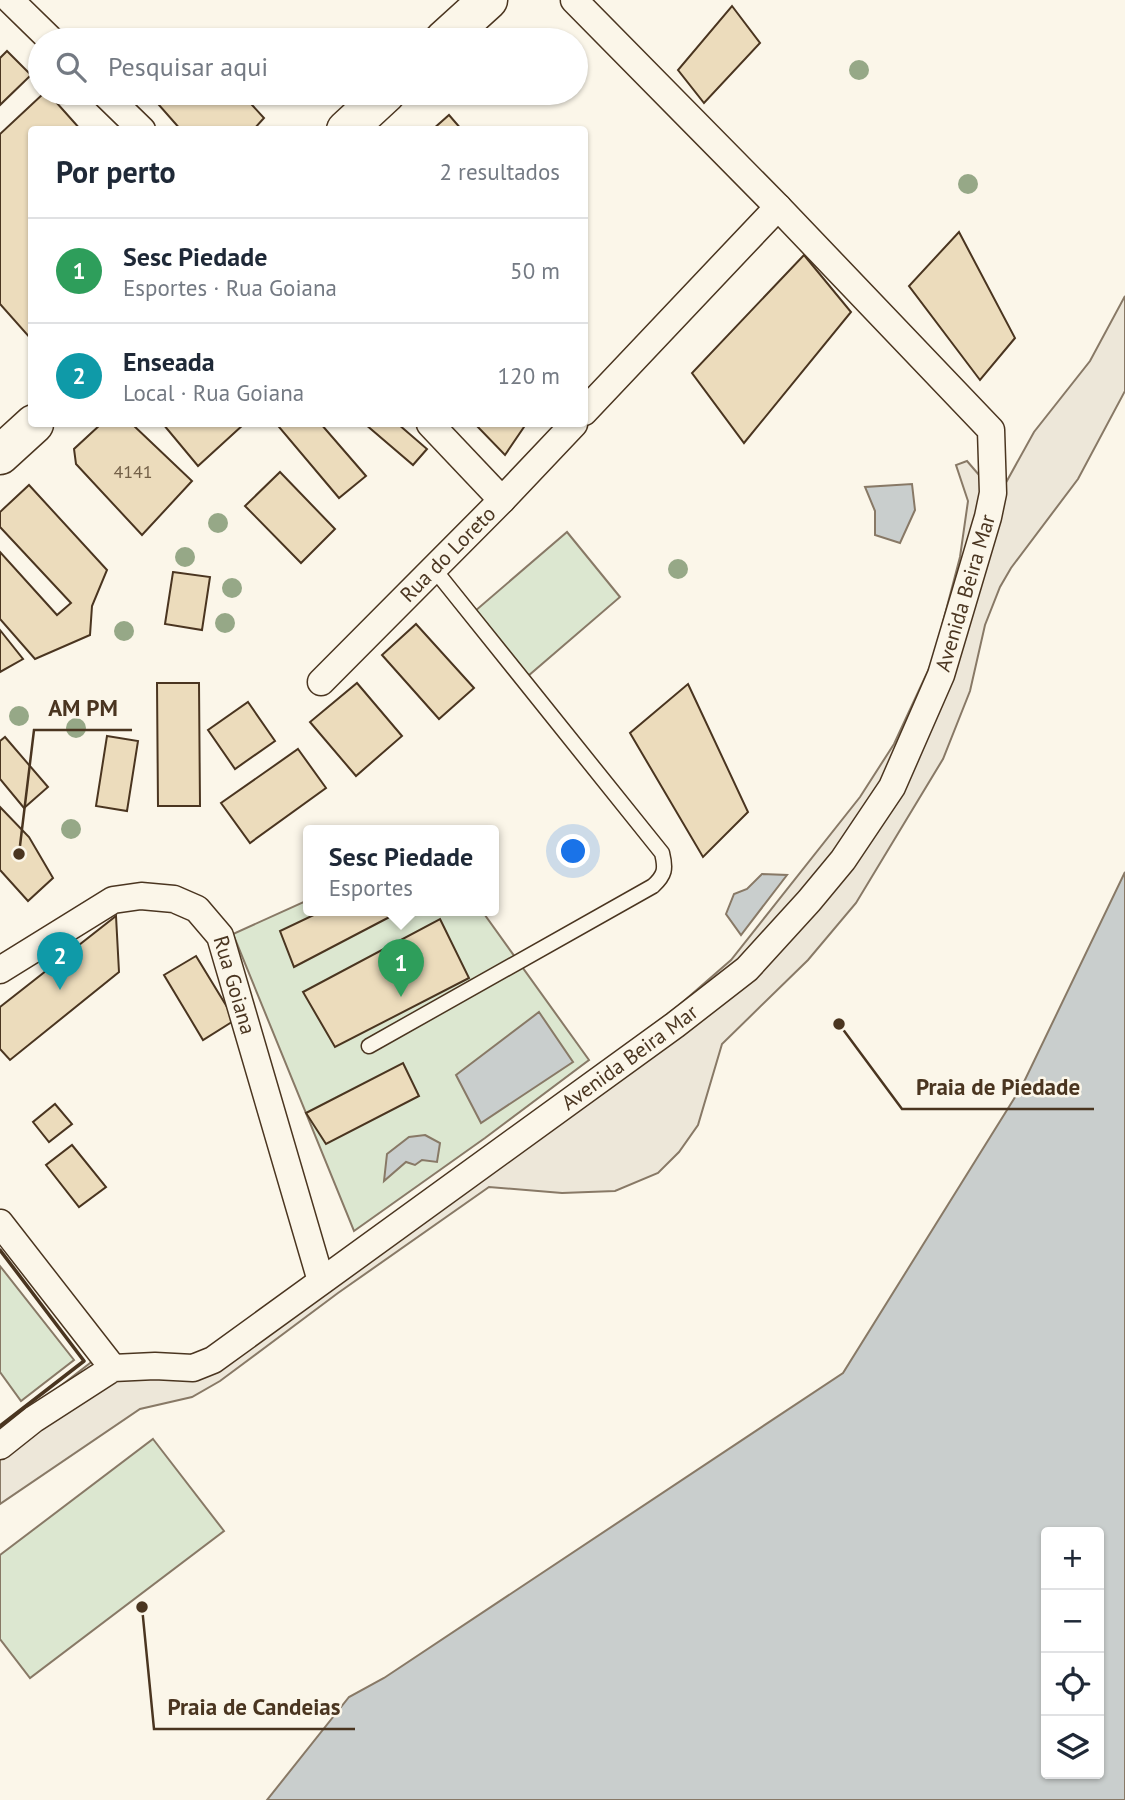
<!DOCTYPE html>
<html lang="pt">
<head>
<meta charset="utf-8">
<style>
	:root { --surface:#fff; --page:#f2f2f3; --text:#1f2937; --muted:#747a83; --line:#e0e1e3; --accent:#c62828 }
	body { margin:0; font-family:"PT Sans",sans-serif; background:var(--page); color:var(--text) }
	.controls { position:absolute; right:21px; bottom:21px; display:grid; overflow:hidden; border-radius:7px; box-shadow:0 2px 5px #0004 }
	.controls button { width:63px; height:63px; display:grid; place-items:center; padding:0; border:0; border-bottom:2px solid var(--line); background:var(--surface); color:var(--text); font:35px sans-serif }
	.you { position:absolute; left:574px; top:852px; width:24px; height:24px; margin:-18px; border:5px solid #fff; border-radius:50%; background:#1a73e8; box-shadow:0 0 0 10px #1a73e833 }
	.badge { display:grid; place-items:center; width:46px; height:46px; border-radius:50%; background:var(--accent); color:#fff; font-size:23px; font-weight:700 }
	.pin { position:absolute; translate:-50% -58px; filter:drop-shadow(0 2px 4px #0008) }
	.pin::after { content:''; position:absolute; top:37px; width:24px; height:21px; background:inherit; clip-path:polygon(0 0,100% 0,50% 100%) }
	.popup { position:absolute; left:303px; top:825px; width:196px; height:91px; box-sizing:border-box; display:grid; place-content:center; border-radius:7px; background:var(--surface); filter:drop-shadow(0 2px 5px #0005); font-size:23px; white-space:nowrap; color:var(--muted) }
	.popup b { font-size:26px; color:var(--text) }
	.popup::after { content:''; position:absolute; left:50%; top:100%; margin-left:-14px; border:14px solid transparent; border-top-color:var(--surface) }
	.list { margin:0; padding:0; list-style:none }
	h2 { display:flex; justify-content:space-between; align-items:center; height:91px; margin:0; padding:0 28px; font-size:30px }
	h2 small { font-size:23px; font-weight:400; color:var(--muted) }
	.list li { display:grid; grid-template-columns:46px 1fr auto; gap:21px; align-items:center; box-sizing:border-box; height:105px; padding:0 28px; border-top:2px solid var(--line) }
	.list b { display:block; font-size:26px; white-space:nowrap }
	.list p { margin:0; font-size:23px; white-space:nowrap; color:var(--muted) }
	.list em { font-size:23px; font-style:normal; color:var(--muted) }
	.icon { flex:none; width:38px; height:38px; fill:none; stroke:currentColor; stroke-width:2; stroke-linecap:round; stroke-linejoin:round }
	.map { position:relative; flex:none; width:1125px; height:1800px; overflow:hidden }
	.search { position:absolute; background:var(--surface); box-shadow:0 2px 5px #0004; left:28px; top:28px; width:560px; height:77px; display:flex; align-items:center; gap:18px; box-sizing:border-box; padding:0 24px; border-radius:38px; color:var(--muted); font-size:26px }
	.panel { position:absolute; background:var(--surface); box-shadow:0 2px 5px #0004; left:28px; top:126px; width:560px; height:301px; border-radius:7px }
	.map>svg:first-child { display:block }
	.green { fill:#dce7d0; stroke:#887966; stroke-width:2 }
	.parking { fill:#ede7d9; stroke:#887966; stroke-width:2 }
	.water { fill:#c9cecd; stroke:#887966; stroke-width:2; fill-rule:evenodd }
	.building { fill:#ecdcbc; stroke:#4a3520; stroke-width:2 }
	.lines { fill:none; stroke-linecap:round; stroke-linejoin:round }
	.lane-casing { stroke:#4a3520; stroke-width:17 }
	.street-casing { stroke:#4a3520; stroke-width:29 }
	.primary-casing { stroke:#4a3520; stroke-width:41 }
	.lane { stroke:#fbf6e9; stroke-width:14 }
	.street { stroke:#fbf6e9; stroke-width:26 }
	.primary { stroke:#fbf6e9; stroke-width:38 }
	.wall { stroke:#4a3520; stroke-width:3.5 }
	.tree { fill:#96a887 }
	.labels { text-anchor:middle; stroke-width:5; stroke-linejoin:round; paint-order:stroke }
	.number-label { font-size:18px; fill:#725f47 }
	.street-label { font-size:21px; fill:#4a3520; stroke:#fbf6e9 }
	.leader { fill:none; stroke:#4a3520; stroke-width:2.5 }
	.callout-dot { fill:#4a3520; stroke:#fbf6e9; stroke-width:2.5 }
	.callout-label { font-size:23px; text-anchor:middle; font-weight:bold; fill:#4a3520; stroke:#fbf6e9; stroke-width:5; stroke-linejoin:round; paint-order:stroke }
</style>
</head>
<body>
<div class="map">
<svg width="1125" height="1800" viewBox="0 0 1125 1800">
	<rect width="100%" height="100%" fill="#fbf6e9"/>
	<!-- green -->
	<g class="green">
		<path d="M567 532 620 597 528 676 475 611Z"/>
		<path d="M308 900V911H482L589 1060 485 1138 354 1231 233 934Z"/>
		<path d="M0 1266 74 1360 21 1401 0 1372Z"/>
		<path d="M153 1439 224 1531 30 1678 0 1639V1555Z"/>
	</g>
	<!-- parking -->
	<path class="parking" d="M1125 296V391L1078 479 1011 568 1000 587 985 625 970 691 943 759 856 903 808 960 722 1044 698 1125 679 1152 658 1173 615 1191 562 1193 489 1187 338 1293 220 1381 192 1397 140 1409 0 1504V1433L94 1360 194 1357 223 1344 677 1007 731 960 860 797 894 744 933 660 960 557 968 501 956 465 967 461 998 497 1034 432 1090 361Z"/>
	<!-- water -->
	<g class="water">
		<path d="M912 484 915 510 900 543 875 535V511L865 487Z"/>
		<path d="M1125 872V1800H267L349 1697 384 1678 843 1373 1022 1086ZM1099 1532V1774H1046V1532Z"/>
		<path d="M762 874 787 875 741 935 726 914 734 894 747 889Z"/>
		<path d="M539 1012 573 1062 481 1123 456 1075Z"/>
		<path d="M425 1135 440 1143 437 1162 422 1160 415 1165 406 1162 384 1181 387 1154 409 1137Z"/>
	</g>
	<!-- building -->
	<g class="building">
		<path d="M732 6 760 43 704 103 678 70Z"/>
		<path d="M7 51 31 75 0 105V58Z"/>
		<path d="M44 93H48L81 130H32L31 339 0 304V134Z"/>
		<path d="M153 93H241L264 118 253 130H181L151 96Z"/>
		<path d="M449 115 462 130H432Z"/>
		<path d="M959 232 1015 338 980 380 909 286Z"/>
		<path d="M804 255 851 312 744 443 692 373Z"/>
		<path d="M101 424H132L192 481 142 535 76 464 74 449Z"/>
		<path d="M163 424H244L198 466Z"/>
		<path d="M283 424H321L366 476 339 498 279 427Z"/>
		<path d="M365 424H398L427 449 413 465Z"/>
		<path d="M475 424H526L505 455Z"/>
		<path d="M280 472 335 529 301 563 245 506Z"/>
		<path d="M29 485 107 570 92 606 90 635 35 659 0 619V552L57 615 71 603 0 527V512Z"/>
		<path d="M173 572 210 577 202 630 165 624Z"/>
		<path d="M416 624 474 688 439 719 382 655Z"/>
		<path d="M0 630 23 659 0 672Z"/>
		<path d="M157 683H199L200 806H158Z"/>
		<path d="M357 683 402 736 356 776 310 722Z"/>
		<path d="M688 684 748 812 703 857 630 733Z"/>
		<path d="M248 702 275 741 235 769 208 730Z"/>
		<path d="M107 736 138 741 127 811 96 806Z"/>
		<path d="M5 737 48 787 24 808 0 779V741Z"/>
		<path d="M298 749 326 788 250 843 221 803Z"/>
		<path d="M0 807 29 837 53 878 28 901 0 870Z"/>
		<path d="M322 911H401L294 967 280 931Z"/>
		<path d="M116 916 119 972 10 1060 0 1049V1007Z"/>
		<path d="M440 919 469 978 335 1047 303 992Z"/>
		<path d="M196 956 235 1020 203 1040 164 975Z"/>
		<path d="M403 1063 419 1096 326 1144 306 1113Z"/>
		<path d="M55 1104 72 1124 49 1142 33 1122Z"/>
		<path d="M72 1145 106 1187 79 1207 46 1165Z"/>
	</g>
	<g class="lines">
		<!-- lane casing -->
		<g class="lane-casing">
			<path id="lane" d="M369 1046 653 886C665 875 666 869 662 853L434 569"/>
		</g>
		<!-- street casing -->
		<g class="street-casing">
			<g id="street">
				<path d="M10 0 51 40"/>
				<path d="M104 93 142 130"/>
				<path d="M584 412 778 207"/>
				<path d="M430 424 502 500"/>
				<path id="s1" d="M321 682 502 500 574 424"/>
				<path id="s2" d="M0 970 113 900 141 896 174 899 197 909 220 936 321 1281"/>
				<path d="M0 1223 113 1368"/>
				<path id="s3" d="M0 1446 34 1419 113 1368 155 1366 193 1368 213 1360 675 1025 747 969 809 901 843 860 892 787 941 675 988 517 993 493 991 430 778 207 574 0"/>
			</g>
		</g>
		<!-- primary casing -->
		<g class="primary-casing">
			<g id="primary">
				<path d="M444 40 488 0"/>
				<path d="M346 130 386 93"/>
				<path d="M0 455 34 424"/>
			</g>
		</g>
		<!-- lane -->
		<use href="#lane" class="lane"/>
		<!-- street -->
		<use href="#street" class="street"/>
		<!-- primary -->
		<use href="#primary" class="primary"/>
		<!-- wall -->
		<path class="wall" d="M0 1250 84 1361 0 1426"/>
	</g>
	<!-- trees -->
	<g class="tree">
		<circle cx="859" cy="70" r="10"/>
		<circle cx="968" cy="184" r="10"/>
		<circle cx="218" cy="523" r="10"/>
		<circle cx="185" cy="557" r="10"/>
		<circle cx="678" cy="569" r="10"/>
		<circle cx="232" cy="588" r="10"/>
		<circle cx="225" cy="623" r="10"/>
		<circle cx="124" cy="631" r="10"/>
		<circle cx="19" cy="716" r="10"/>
		<circle cx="76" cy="728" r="10"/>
		<circle cx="71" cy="829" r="10"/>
	</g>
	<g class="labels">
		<!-- number labels -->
		<g class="number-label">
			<text x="133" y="478">4141</text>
		</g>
		<!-- street labels -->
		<g class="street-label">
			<text dy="7" stroke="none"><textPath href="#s1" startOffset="180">Rua do Loreto</textPath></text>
			<text dy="7" stroke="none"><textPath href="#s3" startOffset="1342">Avenida Beira Mar</textPath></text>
			<text dy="7" stroke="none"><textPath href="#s2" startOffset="306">Rua Goiana</textPath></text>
			<text dy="7" stroke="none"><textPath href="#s3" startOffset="754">Avenida Beira Mar</textPath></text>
		</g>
	</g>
	<!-- callouts -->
	<path class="leader" d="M19 854L34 730H132M839 1024L902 1109H1094M142 1607L154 1729H355"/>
	<g class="callout-dot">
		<circle cx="19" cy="854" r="7"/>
		<circle cx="839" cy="1024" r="7"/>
		<circle cx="142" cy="1607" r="7"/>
	</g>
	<g class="callout-label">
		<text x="83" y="716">AM PM</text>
		<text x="998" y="1095">Praia de Piedade</text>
		<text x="254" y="1715">Praia de Candeias</text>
	</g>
</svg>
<div class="controls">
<button>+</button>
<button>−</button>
<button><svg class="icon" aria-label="locate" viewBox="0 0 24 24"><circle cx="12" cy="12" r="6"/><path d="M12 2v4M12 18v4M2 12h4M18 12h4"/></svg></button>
<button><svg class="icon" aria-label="layers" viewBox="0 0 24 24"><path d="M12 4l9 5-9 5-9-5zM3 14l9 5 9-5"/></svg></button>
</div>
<div class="you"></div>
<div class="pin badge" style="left:401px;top:997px;background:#2e9e5b">1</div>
<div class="popup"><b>Sesc Piedade</b>Esportes</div>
<div class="pin badge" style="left:60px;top:990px;background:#0f9aa8">2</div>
<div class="search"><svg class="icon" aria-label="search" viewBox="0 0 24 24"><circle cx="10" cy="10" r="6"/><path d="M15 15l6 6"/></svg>Pesquisar aqui</div>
<section class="panel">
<h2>Por perto<small>2 resultados</small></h2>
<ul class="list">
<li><span class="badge" style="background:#2e9e5b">1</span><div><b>Sesc Piedade</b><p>Esportes · Rua Goiana</p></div><em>50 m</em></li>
<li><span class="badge" style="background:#0f9aa8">2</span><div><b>Enseada</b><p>Local · Rua Goiana</p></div><em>120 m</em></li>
</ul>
</section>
</div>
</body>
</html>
